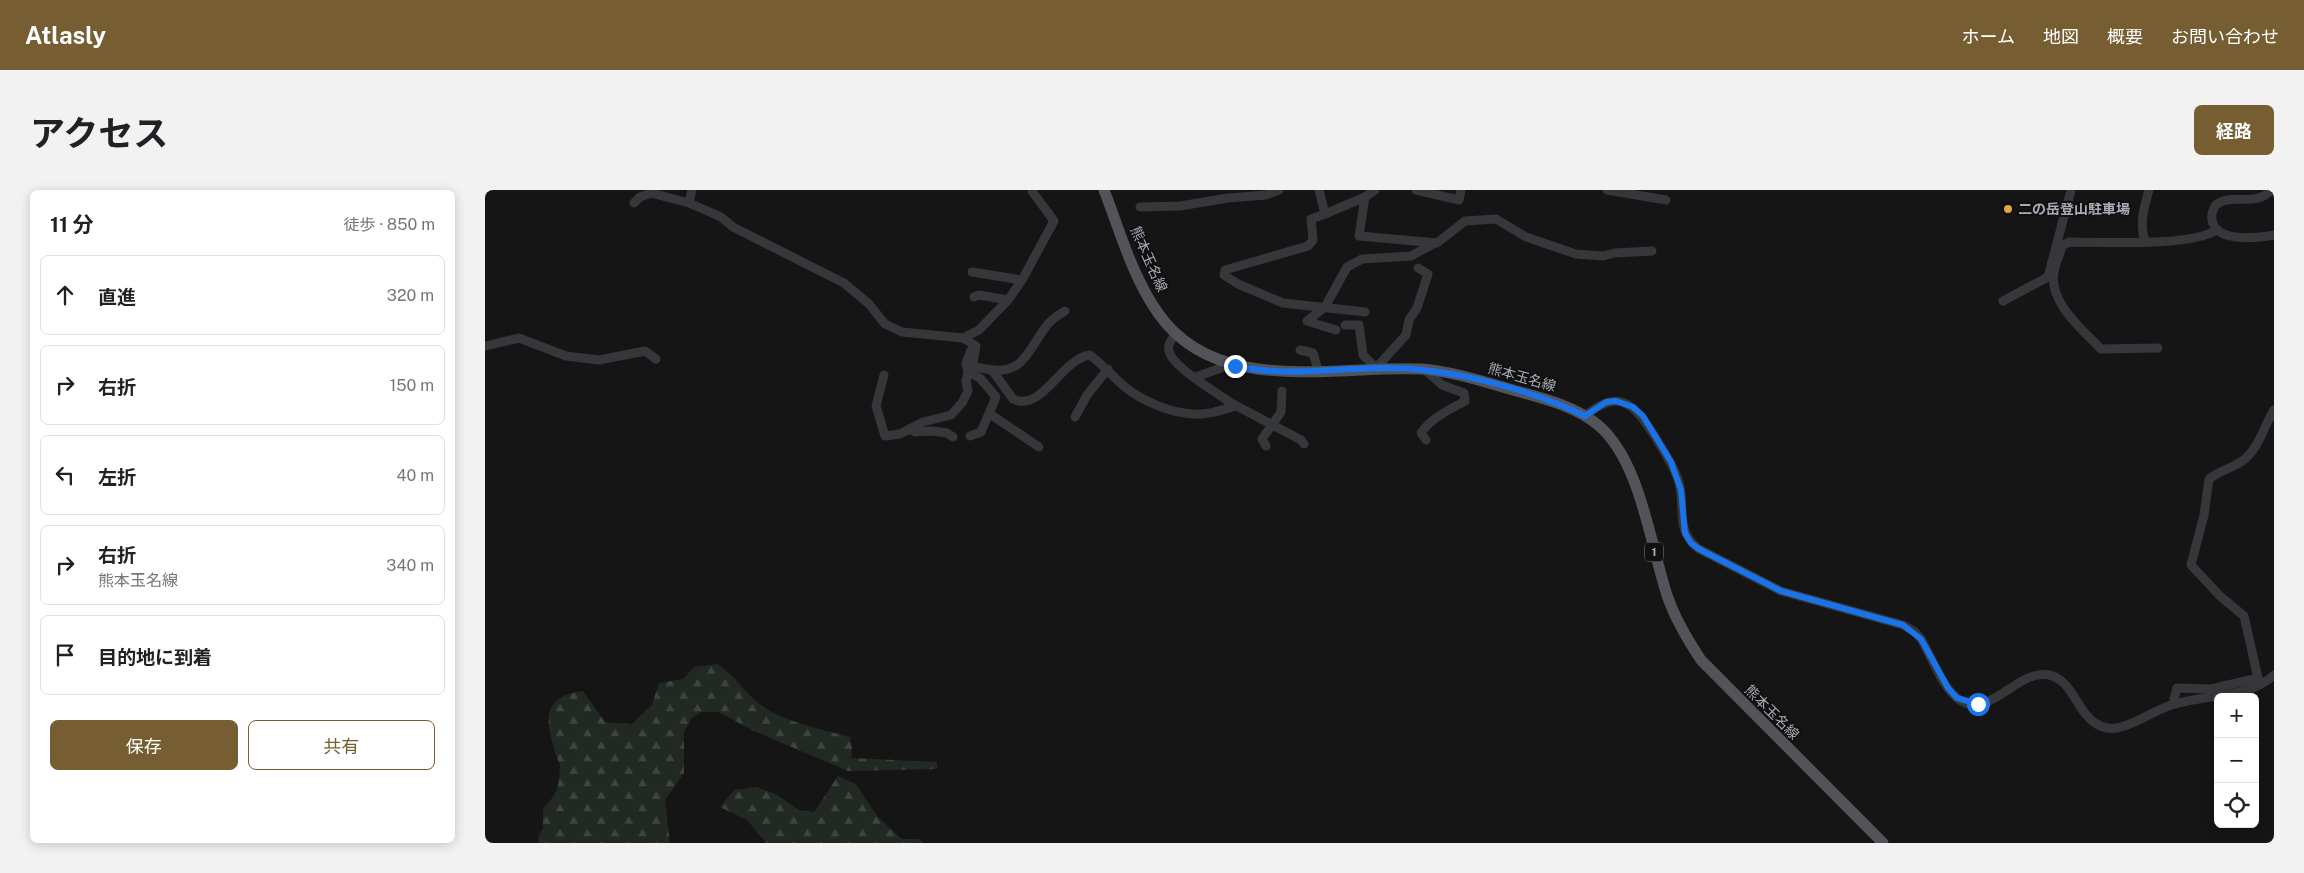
<!DOCTYPE html>
<html lang="ja">
<head>
<meta charset="utf-8">
<style>
	:root { --surface:#fff; --page:#f2f2f2; --text:#202124; --muted:#757577; --line:#e0e0e0; --accent:#765e32 }
	body { margin:0; font-family:"Public Sans","Noto Sans JP",sans-serif; background:var(--page); color:var(--text) }
	.controls { position:absolute; right:15px; bottom:15px; display:grid; overflow:hidden; border-radius:8px; box-shadow:0 2px 12px #0003 }
	.controls button { width:45px; height:45px; display:grid; place-items:center; padding:0; border:0; border-bottom:1px solid var(--line); background:var(--surface); color:var(--text); font:25px sans-serif }
	.stop { position:absolute; width:15px; height:15px; margin:-11px; border:4px solid #1a73e8; border-radius:50%; background:#fff }
	.stop.end { background:#1a73e8; border-color:#fff; box-shadow:0 1px 5px #0008 }
	.list { margin:0; padding:0; list-style:none }
	h2 { display:flex; justify-content:space-between; align-items:center; height:65px; margin:0; padding:0 20px; font-size:21px }
	h2 small { font-size:16px; font-weight:400; color:var(--muted) }
	.list li { display:grid; grid-template-columns:32px 1fr auto; gap:15px; align-items:center; box-sizing:border-box; height:80px; margin:0 10px 10px; padding:0 10px; border:1px solid var(--line); border-radius:8px }
	.list b { display:block; font-size:19px; white-space:nowrap }
	.list p { margin:0; font-size:16px; white-space:nowrap; color:var(--muted) }
	.list em { font-size:16px; font-style:normal; color:var(--muted) }
	.actions { display:flex; gap:10px; padding:15px 20px }
	.actions a { flex:1; padding:11px 0; border:1px solid var(--accent); border-radius:8px; text-align:center; font-size:18px; color:var(--accent) }
	.actions .main { background:var(--accent); color:#fff }
	.icon { flex:none; width:28px; height:28px; fill:none; stroke:currentColor; stroke-width:2; stroke-linecap:round; stroke-linejoin:round }
	.map { position:relative; flex:none; width:1789px; height:653px; overflow:hidden; border-radius:8px }
	header { display:flex; align-items:center; gap:30px; box-sizing:border-box; height:70px; padding:0 25px; background:var(--accent); color:#fff }
	header strong { font-size:24px }
	nav { display:flex; gap:28px; margin-inline-start:auto; font-size:18px }
	.intro { display:flex; align-items:center; justify-content:space-between; box-sizing:border-box; height:120px; padding:0 30px }
	h1 { margin:0; font-size:35px }
	.button { padding:12px 22px; border-radius:8px; background:var(--accent); color:#fff; font-size:18px; font-weight:700 }
	main { display:flex; gap:30px; padding:0 30px }
	aside { flex:1; background:var(--surface); border-radius:8px; box-shadow:0 2px 12px #0003 }
	.map>svg:first-child { display:block }
	.forest { fill:url(#forest-firs) }
	.lines { fill:none; stroke-linecap:round; stroke-linejoin:round }
	.minor { stroke:#36373b; stroke-width:9 }
	.major { stroke:#53545a; stroke-width:11 }
	.route { stroke:#1a73e8; stroke-width:6 }
	.poi-dot { fill:#e0a844; stroke:#101011; stroke-width:2 }
	.labels { text-anchor:middle; stroke-width:4; stroke-linejoin:round; paint-order:stroke }
	.shield { fill:#101011; stroke:#7a7d84; stroke-width:1 }
	.shield-label { font-size:12px; font-weight:bold; fill:#a8acb5 }
	.poi-label { font-size:14px; font-weight:bold; fill:#a8acb5; stroke:#101011; text-anchor:start }
	.street-label { font-size:14px; fill:#a8acb5; stroke:#101011 }
</style>
</head>
<body>
<header>
<strong>Atlasly</strong>
<nav><a>ホーム</a><a>地図</a><a>概要</a><a>お問い合わせ</a></nav>
</header>
<div class="intro"><h1>アクセス</h1><a class="button">経路</a></div>
<main>
<aside>
<h2>11 分<small>徒歩 · 850 m</small></h2>
<ul class="list">
<li><svg class="icon" aria-label="ahead" viewBox="0 0 24 24"><path d="M12 20V5M6 11l6-6 6 6"/></svg><div><b>直進</b></div><em>320 m</em></li>
<li><svg class="icon" aria-label="right" viewBox="0 0 24 24"><path d="M7 20v-9h11M14 6l5 5-5 5"/></svg><div><b>右折</b></div><em>150 m</em></li>
<li><svg class="icon" aria-label="left" viewBox="0 0 24 24"><path d="M17 20v-9H6M10 6l-5 5 5 5"/></svg><div><b>左折</b></div><em>40 m</em></li>
<li><svg class="icon" aria-label="right" viewBox="0 0 24 24"><path d="M7 20v-9h11M14 6l5 5-5 5"/></svg><div><b>右折</b><p>熊本玉名線</p></div><em>340 m</em></li>
<li><svg class="icon" aria-label="arrive" viewBox="0 0 24 24"><path d="M6 21V4h12l-3 4 3 4H6"/></svg><div><b>目的地に到着</b></div></li>
</ul>
<div class="actions"><a class="main">保存</a><a>共有</a></div>
</aside>
<div class="map">
<svg width="1789" height="653" viewBox="0 0 1789 653">
	<defs>
		<pattern id="forest-firs" width="22" height="20" patternUnits="userSpaceOnUse" patternTransform="scale(1.25)"><rect width="22" height="20" fill="#212922"/><path d="M5 1l3.5 6h-7zM16 11l3.5 6h-7z" fill="#3e4540"/></pattern>
	</defs>
	<rect width="100%" height="100%" fill="#151516"/>
	<!-- forest -->
	<g class="forest">
		<path d="M232 474C251 485 259 503 277 516 302 533 337 539 365 547L367 558 366 568 452 572V579L363 581 269 541 233 522H216L207 528 199 542V583L180 610 185 653H53L54 644 58 639V618C73 604 74 596 75 576 64 543 48 507 98 501L120 532 147 534 167 515 174 493 198 489 209 477Z"/>
		<path d="M353 586 371 594 392 626 417 649H434L439 653H281L262 630 235 617 249 600 271 597 291 604 314 620 329 622Z"/>
	</g>
	<g class="lines">
		<!-- minor -->
		<g class="minor">
			<path d="M165 0 166 3 204 13"/>
			<path d="M207 0 204 13 236 27 248 37 359 93 384 114 400 134 417 142 478 148"/>
			<path d="M834 0 840 24 826 29 828 50 823 56 740 80 739 85 753 94 798 113 880 122"/>
			<path d="M931 0 974 10 976 0"/>
			<path d="M1122 0 1181 10"/>
			<path d="M1786 0C1771 18 1745 2 1731 15 1728 18 1726 25 1727 30 1731 53 1772 48 1789 45"/>
			<path d="M880 7 890 0"/>
			<path d="M149 13 155 7 166 3"/>
			<path d="M655 17 695 16 743 8 781 5 794 0"/>
			<path d="M840 24 880 7 874 46 952 53 980 31 1011 29 1041 47 1091 64 1118 66 1130 63 1167 61"/>
			<path d="M1660 51C1654 34 1659 17 1664 0"/>
			<path d="M487 82 537 90 523 110"/>
			<path d="M537 90 569 31 547 1"/>
			<path d="M489 107 494 105 523 110 494 140 478 148 491 156 488 173 490 177 507 180 528 209C557 223 576 169 605 165 618 175 628 187 640 197 657 211 686 223 708 224 722 225 734 221 747 217L746 213C733 203 687 177 684 161 682 154 687 149 691 144"/>
			<path d="M1518 111 1563 87 1586 0"/>
			<path d="M860 135H874L878 165 891 178 921 145 924 130 932 118 943 84 933 78"/>
			<path d="M851 140 822 131 840 117 862 77 877 69 926 66 950 53"/>
			<path d="M0 156 34 148 81 166 114 170 160 161 171 169"/>
			<path d="M1673 158 1616 159C1598 140 1563 112 1569 82 1570 74 1575 65 1577 56L1584 52C1619 52 1704 57 1732 40"/>
			<path d="M815 160 828 163 833 180"/>
			<path d="M939 179 957 195 979 203 980 211C964 220 946 228 936 243L941 250"/>
			<path d="M508 180C541 184 546 153 564 133 568 128 575 124 580 121"/>
			<path d="M399 185 391 216 400 246 415 244 438 232 466 225 477 213 483 201 481 191 483 182"/>
			<path d="M711 187 747 174"/>
			<path d="M746 213 816 250 819 254"/>
			<path d="M505 224 554 257"/>
			<path d="M1100 226C1135 197 1148 214 1169 245 1178 260 1187 273 1193 289 1202 316 1188 339 1214 359L1296 401 1418 435 1430 442 1436 449C1447 467 1455 493 1471 507 1502 535 1531 478 1564 485 1588 490 1591 521 1610 533 1617 538 1628 540 1636 537 1651 533 1666 523 1681 517 1716 503 1760 511 1789 485"/>
			<path d="M590 227 602 205 623 179"/>
			<path d="M425 239 430 242 447 241 462 243 468 247"/>
			<path d="M485 246 496 242 511 207 495 188 483 182 481 173 486 160"/>
			<path d="M781 256 777 249 796 222 797 201"/>
			<path d="M1691 514 1689 509 1692 498 1726 499 1773 488 1759 426 1735 406 1706 375 1719 325 1724 289C1735 280 1752 277 1761 268 1775 255 1779 236 1789 220"/>
		</g>
		<!-- major -->
		<path class="major" d="M619 0C635 41 647 86 673 123 731 207 849 175 936 179 965 181 993 190 1021 198 1052 207 1087 214 1113 235 1155 270 1165 353 1182 405 1190 429 1202 449 1216 470L1398 653"/>
	</g>
	<g class="lines">
		<!-- route -->
		<path class="route" d="M750 176C799 187 852 178 902 178 964 178 1045 199 1100 226L1121 212 1131 211 1148 217 1158 226 1186 272 1196 300 1200 343 1206 353 1214 359 1296 401 1418 435 1436 449 1463 498 1472 508 1493 514"/>
	</g>
	<!-- markers -->
	<circle class="poi-dot" cx="1523" cy="19" r="5"/>
	<g class="labels">
		<!-- shield labels -->
		<rect class="shield" x="1160" y="352.5" width="18" height="19" rx="4"/>
		<g class="shield-label">
			<text x="1169" y="366">1</text>
		</g>
		<!-- poi labels -->
		<g class="poi-label">
			<text x="1533" y="24">二の岳登山駐車場</text>
		</g>
		<!-- street labels -->
		<g class="street-label">
			<text transform="translate(664 69) rotate(66)" y="5">熊本玉名線</text>
			<text transform="translate(1037 187) rotate(16)" y="5">熊本玉名線</text>
			<text transform="translate(1287 522) rotate(45)" y="5">熊本玉名線</text>
		</g>
	</g>
</svg>
<div class="controls">
<button>+</button>
<button>−</button>
<button><svg class="icon" aria-label="locate" viewBox="0 0 24 24"><circle cx="12" cy="12" r="6"/><path d="M12 2v4M12 18v4M2 12h4M18 12h4"/></svg></button>
</div>
<div class="stop" style="left:1493px;top:514px"></div>
<div class="stop end" style="left:750px;top:176px"></div>
</div>
</main>
</body>
</html>
